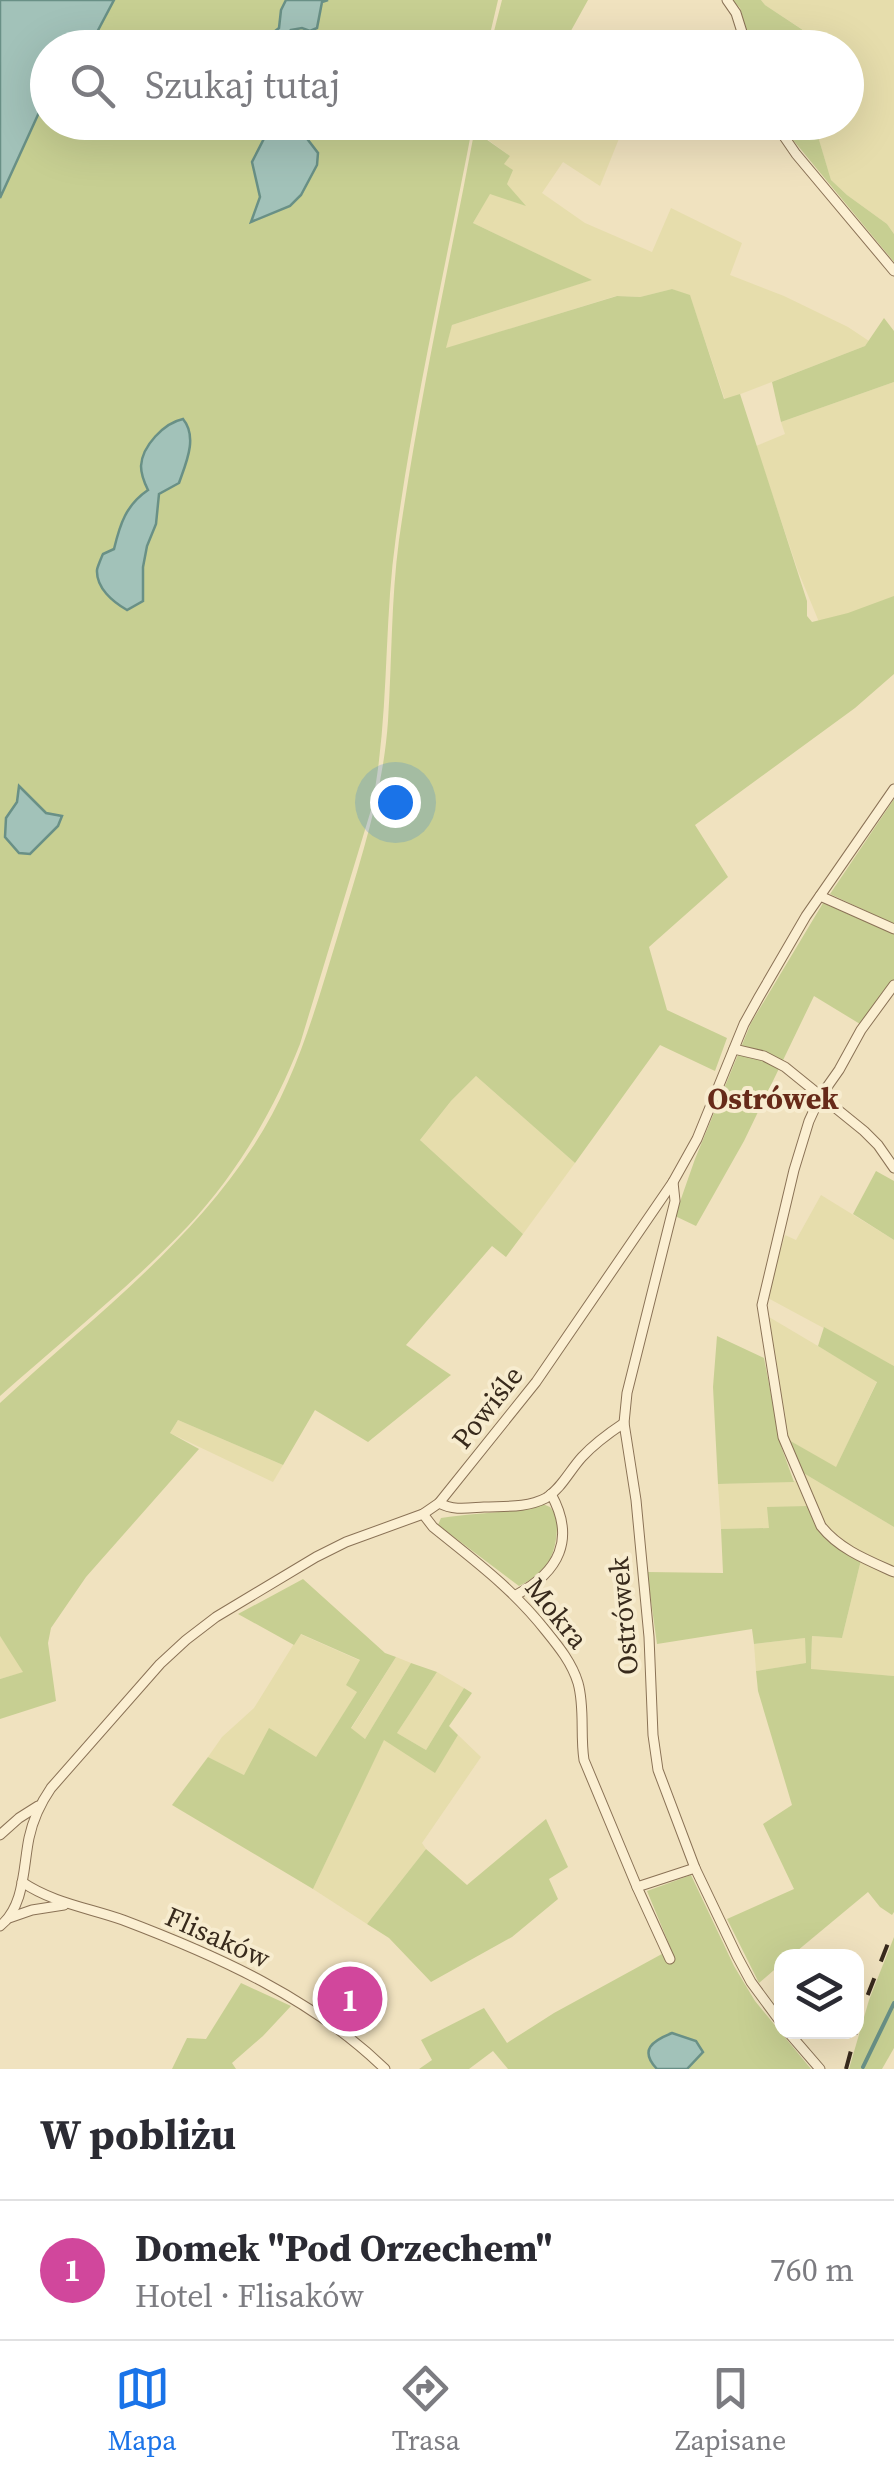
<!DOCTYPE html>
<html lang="pl">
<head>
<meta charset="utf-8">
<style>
	:root { --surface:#fff; --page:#f7f7f7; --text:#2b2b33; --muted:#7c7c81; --line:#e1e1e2; --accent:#1a73e8 }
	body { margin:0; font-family:"Source Serif 4",serif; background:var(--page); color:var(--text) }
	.controls { position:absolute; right:30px; bottom:30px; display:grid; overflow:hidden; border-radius:20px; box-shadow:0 10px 40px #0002 }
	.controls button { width:90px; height:90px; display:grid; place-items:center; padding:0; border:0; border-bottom:2px solid var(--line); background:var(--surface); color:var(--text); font:50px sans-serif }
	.you { position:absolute; left:395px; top:802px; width:35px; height:35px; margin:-25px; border:8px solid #fff; border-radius:50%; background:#1a73e8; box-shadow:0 0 0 15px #1a73e833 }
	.badge { display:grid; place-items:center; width:65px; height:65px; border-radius:50%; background:var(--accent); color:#fff; font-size:32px; font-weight:700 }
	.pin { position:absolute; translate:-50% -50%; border:5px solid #fff; box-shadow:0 2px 10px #0006 }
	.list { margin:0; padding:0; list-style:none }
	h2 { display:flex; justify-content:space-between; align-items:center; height:130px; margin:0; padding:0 40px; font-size:42px }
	h2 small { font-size:32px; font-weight:400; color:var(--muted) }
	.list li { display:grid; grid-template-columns:65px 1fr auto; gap:30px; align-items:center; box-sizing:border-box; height:140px; padding:0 40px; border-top:2px solid var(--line) }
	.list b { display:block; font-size:38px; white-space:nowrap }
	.list p { margin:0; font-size:32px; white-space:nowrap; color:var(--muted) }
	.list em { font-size:32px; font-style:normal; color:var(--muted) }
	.icon { flex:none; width:55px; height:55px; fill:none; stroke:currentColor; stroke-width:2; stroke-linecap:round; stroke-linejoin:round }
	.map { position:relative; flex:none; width:894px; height:2069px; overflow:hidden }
	.search { position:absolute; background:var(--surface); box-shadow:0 10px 40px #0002; left:30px; right:30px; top:30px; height:110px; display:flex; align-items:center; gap:25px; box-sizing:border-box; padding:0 35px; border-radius:55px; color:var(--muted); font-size:38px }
	.sheet { height:270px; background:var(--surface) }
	nav { display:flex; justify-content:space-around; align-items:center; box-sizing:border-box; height:140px; border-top:2px solid var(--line); background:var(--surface); font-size:28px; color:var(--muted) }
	nav a { display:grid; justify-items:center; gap:5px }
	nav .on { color:var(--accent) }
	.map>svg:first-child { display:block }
	.farmland { fill:#e6ddac }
	.green { fill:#c7cf92 }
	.water { fill:#a2c2b9; stroke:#699086; stroke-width:2.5 }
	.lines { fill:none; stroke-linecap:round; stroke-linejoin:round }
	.stream { stroke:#699086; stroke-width:4 }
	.street-casing { stroke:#8a7256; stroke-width:11 }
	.street { stroke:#fbefd2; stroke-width:9 }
	.rail { stroke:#382a1c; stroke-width:4; stroke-dasharray:18 18; stroke-linecap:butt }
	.labels { text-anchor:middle; stroke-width:8; stroke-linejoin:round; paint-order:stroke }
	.street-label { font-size:28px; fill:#382a1c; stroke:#f7eccf }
	.neighbourhood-label { font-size:30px; font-weight:bold; fill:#672a19; stroke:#f7eccf }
</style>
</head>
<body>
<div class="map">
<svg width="894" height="2069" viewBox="0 0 894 2069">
	<rect width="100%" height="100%" fill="#f0e2bf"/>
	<!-- farmland -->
	<g class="farmland">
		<path d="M761 0H894V234L887 224 847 195 831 180 815 127 814 123 846 122V48L822 47 823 43 765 5Z"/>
		<path d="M485 122 594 123 620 136 600 186 563 162 542 193 585 223 652 252 671 208 742 243 730 275 784 296 848 327 869 341 865 346 725 400 690 296 672 289 640 297 616 296 445 349 452 325 591 280 473 223 490 193 524 205 507 184 503 164 510 156 483 136Z"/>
		<path d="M894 382V597L855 612 819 622 798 571 756 446 785 434 781 422Z"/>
		<path d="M476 1076 575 1163 523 1234 420 1140 451 1101Z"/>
		<path d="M821 1195 894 1240V1366L766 1297 785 1235 796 1240Z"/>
		<path d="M769 1317 877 1381 836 1468 787 1439Z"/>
		<path d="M178 1420 283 1465 273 1482 170 1433Z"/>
		<path d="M800 1471 894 1527V1567L860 1553 836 1538 822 1523Z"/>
		<path d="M798 1481 808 1506 769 1528 721 1529 718 1484Z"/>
		<path d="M861 1560 894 1576V1676L811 1670 812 1636 842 1638Z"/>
		<path d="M300 1634 361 1661 358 1691 316 1757 244 1775 208 1757 222 1737 254 1708Z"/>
		<path d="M0 1636 14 1656 24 1672 0 1679Z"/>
		<path d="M805 1638 807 1663 756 1671 754 1644Z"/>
		<path d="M396 1657 411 1663 365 1739 351 1729Z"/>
		<path d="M437 1672 464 1688 426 1750 397 1733Z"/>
		<path d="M458 1735 481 1757 422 1843 426 1849 367 1924 313 1889 384 1739 435 1772Z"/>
	</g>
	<!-- green -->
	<g class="green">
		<path d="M114 0H498L487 47 95 48V36Z"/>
		<path d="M502 0H588L562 47H521L502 37 499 47H490Z"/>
		<path d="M732 0H761L765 5 824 44 822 47H751L740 8Z"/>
		<path d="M47 95 48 122 473 123C447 260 415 398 396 536 383 627 390 719 371 810L300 1044C274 1110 237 1174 188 1226 130 1287 63 1340 0 1396V198Z"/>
		<path d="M476 123H485L483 137 510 156 504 164 513 170 507 184 526 206 490 194 473 223 592 280 452 325 446 348 617 296 640 297 672 289 690 295 724 399 740 394 807 601V616L812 622 848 613 894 596V674L855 708 695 825 728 877 649 947 667 1010 727 1038 715 1071 660 1045 575 1163 476 1076 451 1101 420 1140 523 1234 506 1257 492 1246 406 1345 451 1375 368 1442 315 1410 283 1465 178 1420 170 1433 199 1449 86 1577 51 1628 48 1643 56 1701 0 1719V1679L23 1672 0 1636V1403C89 1320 187 1248 254 1145 296 1081 316 1007 338 935 359 865 383 795 388 721 392 660 391 600 399 540 419 400 450 261 476 123Z"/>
		<path d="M779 123H814L831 180 847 195 887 224 894 234V262Z"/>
		<path d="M884 318 894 331V382L781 422 772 382 865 346Z"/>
		<path d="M894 799V924L830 894Z"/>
		<path d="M823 903 894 934V980L860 1024 814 996 744 1141 696 1226 675 1216 695 1159 751 1023Z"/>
		<path d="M876 1171 894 1181V1240L853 1214Z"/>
		<path d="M824 1327 894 1366V1527L800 1471 787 1439 836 1467 877 1382 818 1346Z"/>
		<path d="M717 1336 764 1358 781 1446 794 1482 718 1484 713 1387Z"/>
		<path d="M543 1504 550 1507 557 1516C558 1550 551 1571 519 1586L438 1525 441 1518C476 1512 509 1514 543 1504Z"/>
		<path d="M808 1506C822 1542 828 1543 861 1560L842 1638 812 1636 811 1669 894 1676V1912L892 1915 880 1907 868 1892 791 1956H782L781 1964 759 1983 727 1919 794 1889 763 1824 792 1805 758 1691 756 1671 806 1663 805 1638 754 1644 752 1629 657 1644 647 1572 723 1573 721 1529 769 1528 767 1507Z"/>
		<path d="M303 1579 385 1653 396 1657 351 1728 365 1739 411 1663 437 1672 397 1733 426 1750 464 1688 472 1693 449 1726 458 1735 435 1773 384 1740 313 1889 172 1805 208 1757 244 1775 269 1728 316 1757 357 1692 346 1685 360 1660 301 1634 294 1645 238 1614Z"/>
		<path d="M546 1819 568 1867 549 1879 558 1899 512 1937 431 1982 389 1938 367 1924 426 1849 467 1885Z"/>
		<path d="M691 1875 734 1966 755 2001 811 2069H508L493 2051 469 2069H419L432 2060 421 2040 484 2008 507 2043 554 2013 671 1949 647 1891Z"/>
		<path d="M894 1937V2048L882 2069H849L869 2000Z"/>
		<path d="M241 1983 291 2006 263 2036 232 2063 236 2069H172L187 2038 206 2039Z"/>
	</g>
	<!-- water -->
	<g class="water">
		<path d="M0 0H114L95 36V47L48 48 47 95 0 198Z"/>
		<path d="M286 0H328L322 2 317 28 310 31 302 28 291 30 296 47H266L270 35 279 28 281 10Z"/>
		<path d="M272 123H295L318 153 317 165 301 195 290 206 251 222 260 197 252 162Z"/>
		<path d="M183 419C198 437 186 463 179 483L159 494 156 524 147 546 143 567V601L127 610C113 602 96 588 97 570 97 568 102 556 103 554L114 549C120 524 126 505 148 490 145 484 141 473 141 466 142 446 164 423 183 419Z"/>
		<path d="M19 786 46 813 62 816 58 826 30 854 19 853 5 837 6 818 17 802Z"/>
		<path d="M672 2033 696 2041 703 2052 687 2069H657C639 2050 652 2041 672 2033Z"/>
	</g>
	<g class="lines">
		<!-- stream -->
		<path class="stream" d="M863 2067 894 2003"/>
		<!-- street casing -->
		<g class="street-casing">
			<g id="street">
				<path d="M727 0 736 13 747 48"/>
				<path d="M774 122 796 154 894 271"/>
				<path d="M820 896 894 929"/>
				<path d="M894 985 861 1030 839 1070 820 1097 809 1121 794 1170 762 1305 783 1437 821 1526C839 1549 867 1560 894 1572"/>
				<path d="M734 1049 764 1056 785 1067 864 1131 878 1145 894 1168"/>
				<path d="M673 1182 675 1201 627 1393 624 1423 636 1500 649 1637 653 1735 658 1770 695 1868 737 1956 751 1982 782 2024"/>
				<path d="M439 1503C454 1511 468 1508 484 1507 504 1506 527 1508 546 1498 561 1489 570 1470 582 1457 594 1444 609 1433 624 1423"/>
				<path d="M423 1514 433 1527C475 1561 512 1588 546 1631 559 1647 572 1663 578 1683 585 1708 580 1734 584 1760L637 1887 695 1868"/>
				<path d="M516 1595C559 1572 576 1539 551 1494"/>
				<path d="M0 1835 19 1818 38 1806"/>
				<path d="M22 1882C53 1903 89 1908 123 1920 218 1956 312 1998 385 2069"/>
				<path d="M637 1887 670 1959"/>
				<path d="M9 1918 32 1910 64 1905"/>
				<path d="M0 1926C25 1906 23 1867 29 1838 33 1819 40 1804 51 1788L160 1664 186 1640 216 1617 316 1557 346 1542 423 1514 439 1503 536 1382 673 1182 697 1139 744 1024 759 997 806 916 894 789"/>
				<path d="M788 2032 820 2069"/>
			</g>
		</g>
		<!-- street -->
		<use href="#street" class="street"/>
		<!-- rail -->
		<g class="rail">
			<path d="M856 2029 863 2007 894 1928"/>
			<path d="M846 2069 856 2032"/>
		</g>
	</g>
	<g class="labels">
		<!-- street labels -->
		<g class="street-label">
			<text transform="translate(487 1407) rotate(-52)" y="10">Powiśle</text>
			<text transform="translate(557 1613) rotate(51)" y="10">Mokra</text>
			<text transform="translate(623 1616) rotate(-95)" y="10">Ostrówek</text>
			<text transform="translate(218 1937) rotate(24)" y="10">Flisaków</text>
		</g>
		<!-- neighbourhood labels -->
		<g class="neighbourhood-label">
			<text x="773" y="1109">Ostrówek</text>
		</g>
	</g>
</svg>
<div class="controls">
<button><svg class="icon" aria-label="layers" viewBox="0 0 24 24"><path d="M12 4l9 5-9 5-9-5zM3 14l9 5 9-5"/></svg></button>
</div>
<div class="you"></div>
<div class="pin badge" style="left:350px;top:1999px;background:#d1479c">1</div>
<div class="search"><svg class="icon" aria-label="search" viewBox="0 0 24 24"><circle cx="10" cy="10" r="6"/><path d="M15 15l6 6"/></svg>Szukaj tutaj</div>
</div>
<section class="sheet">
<h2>W pobliżu<small></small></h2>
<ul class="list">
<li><span class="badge" style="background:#d1479c">1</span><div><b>Domek &quot;Pod Orzechem&quot;</b><p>Hotel · Flisaków</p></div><em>760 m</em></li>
</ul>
</section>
<nav>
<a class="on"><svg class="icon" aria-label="map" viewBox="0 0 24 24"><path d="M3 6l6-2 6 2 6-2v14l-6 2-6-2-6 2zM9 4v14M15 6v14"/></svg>Mapa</a>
<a><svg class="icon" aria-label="directions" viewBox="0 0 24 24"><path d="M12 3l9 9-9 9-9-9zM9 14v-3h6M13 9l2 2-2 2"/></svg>Trasa</a>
<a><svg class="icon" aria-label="saved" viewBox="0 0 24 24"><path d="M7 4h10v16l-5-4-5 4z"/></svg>Zapisane</a>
</nav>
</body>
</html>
